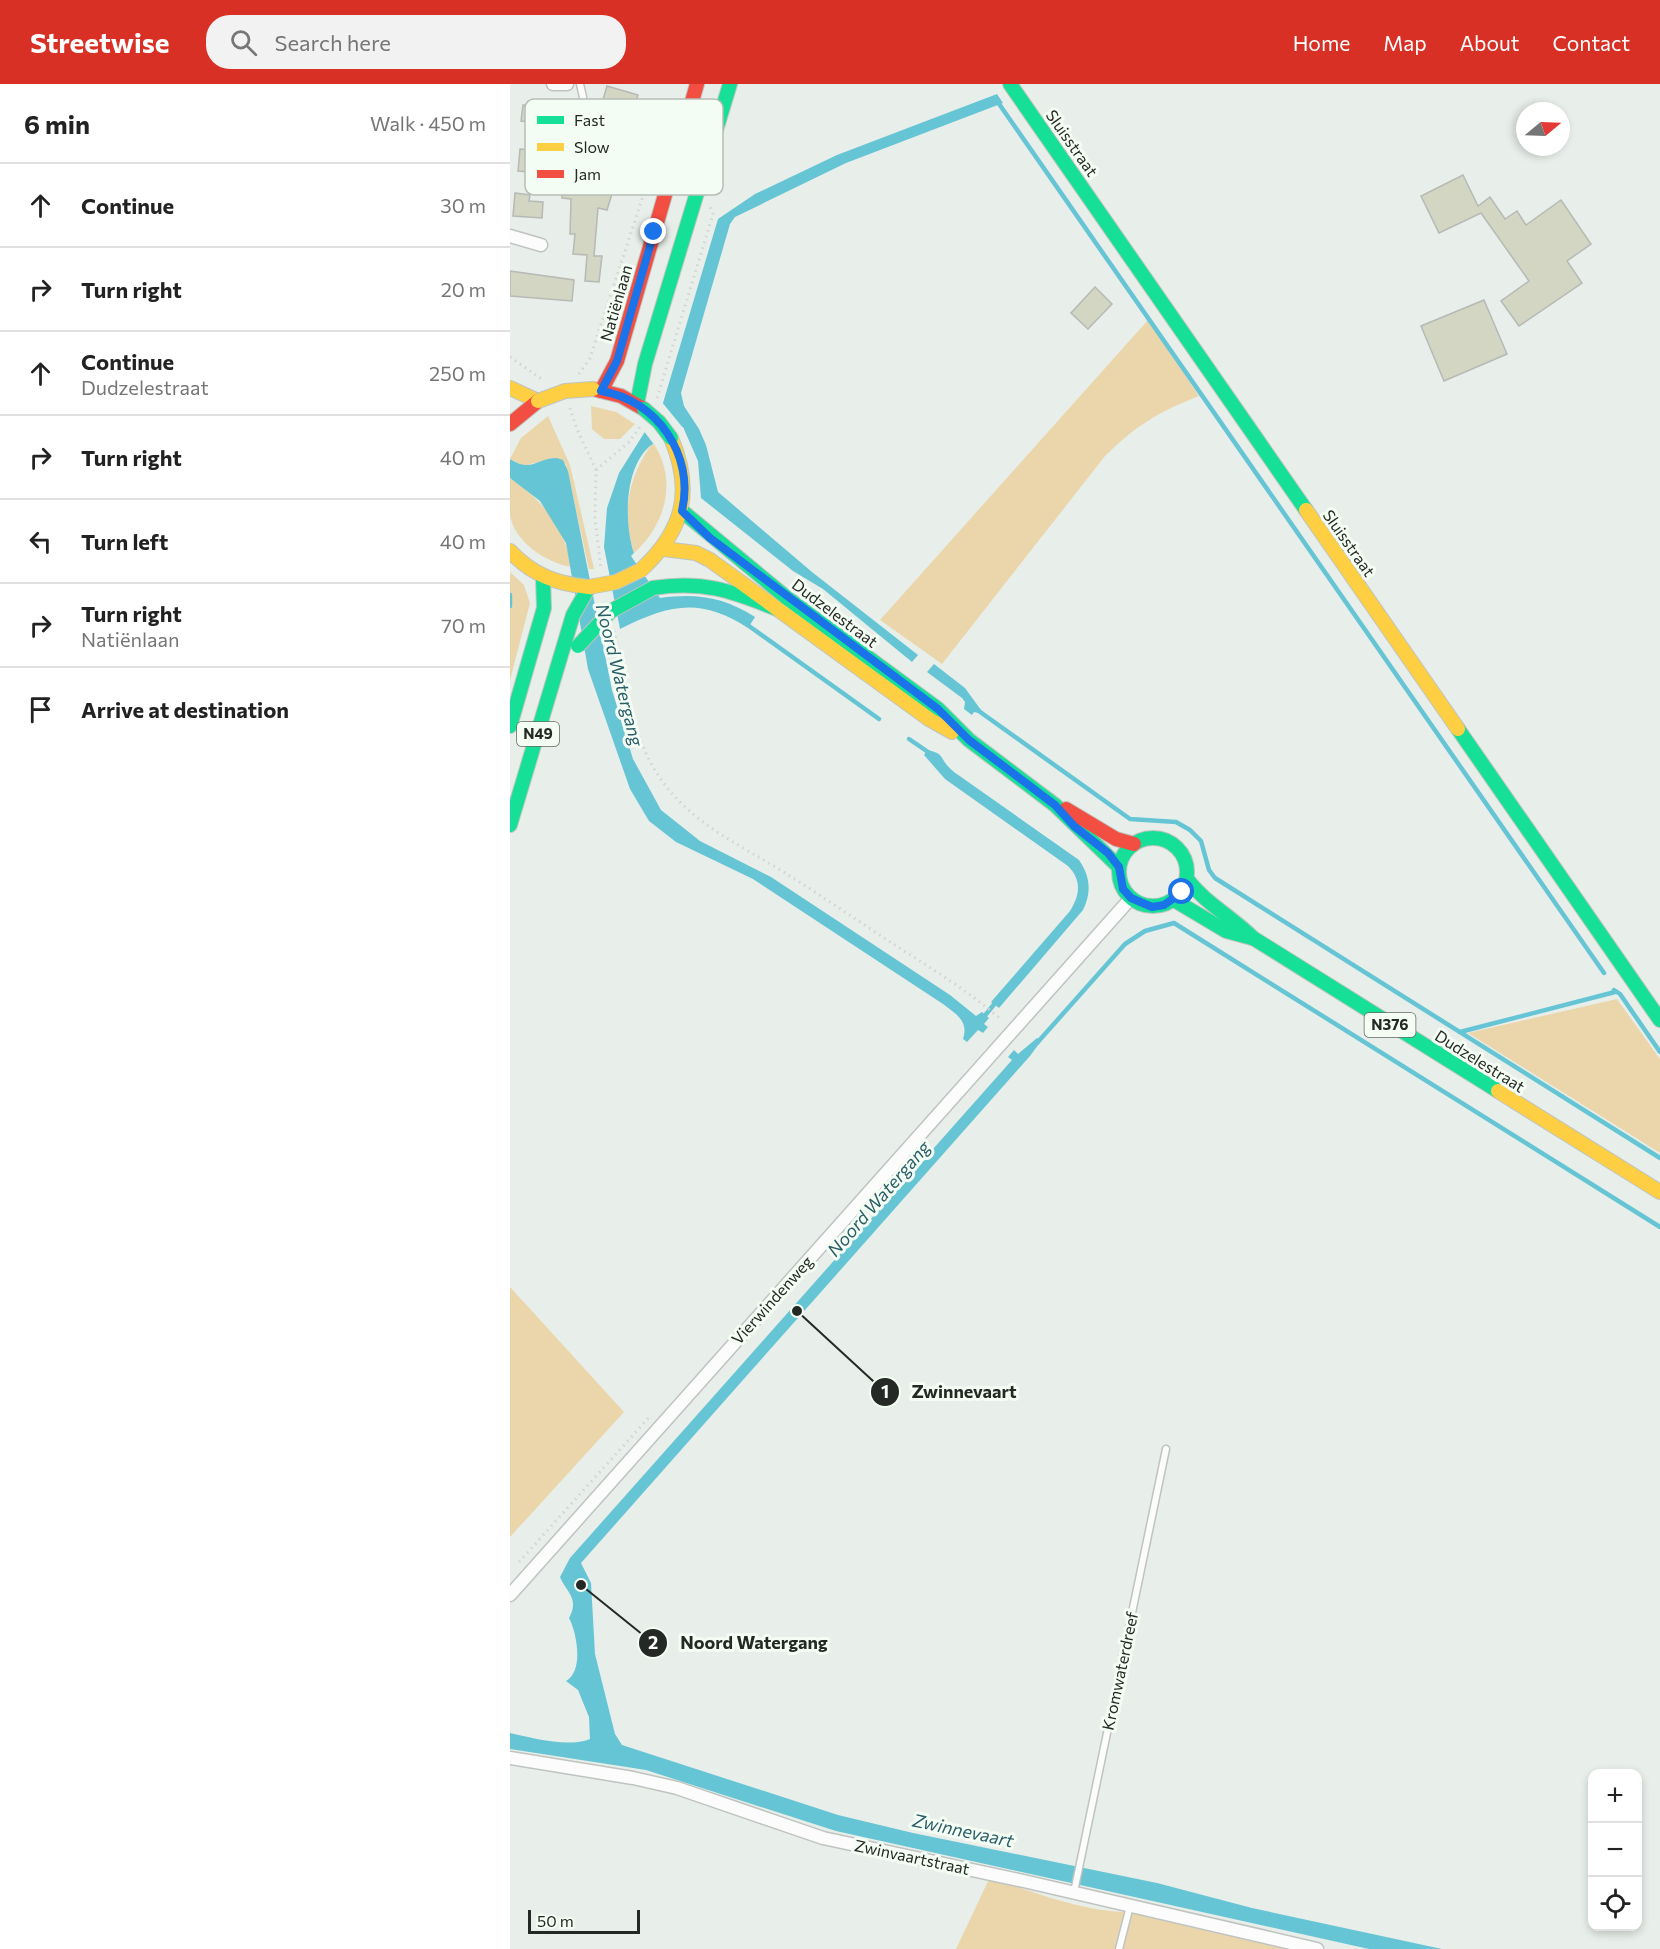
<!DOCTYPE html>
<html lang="en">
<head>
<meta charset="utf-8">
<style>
	:root { --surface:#fff; --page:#f2f2f2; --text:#222; --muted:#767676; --line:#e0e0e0; --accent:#d93025 }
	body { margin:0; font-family:Commissioner,sans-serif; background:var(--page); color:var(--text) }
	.controls { position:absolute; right:18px; bottom:18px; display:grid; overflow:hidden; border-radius:12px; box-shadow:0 3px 9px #0003 }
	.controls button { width:54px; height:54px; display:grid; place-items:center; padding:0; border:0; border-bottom:2px solid var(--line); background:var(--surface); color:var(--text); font:30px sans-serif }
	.compass { position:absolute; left:1006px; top:18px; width:54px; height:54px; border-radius:50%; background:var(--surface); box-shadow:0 3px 9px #0003; rotate:71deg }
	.scale { position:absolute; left:18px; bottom:15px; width:112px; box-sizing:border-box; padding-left:6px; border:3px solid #252925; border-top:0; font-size:16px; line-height:21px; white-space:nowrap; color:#252925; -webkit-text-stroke:4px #f4fdf4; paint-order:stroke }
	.stop { position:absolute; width:18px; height:18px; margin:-14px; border:4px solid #1a73e8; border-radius:50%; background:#fff }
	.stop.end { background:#1a73e8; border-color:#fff; box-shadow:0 2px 6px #0008 }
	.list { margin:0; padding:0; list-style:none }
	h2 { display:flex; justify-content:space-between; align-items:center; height:78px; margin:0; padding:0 24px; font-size:26px }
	h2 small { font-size:20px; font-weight:400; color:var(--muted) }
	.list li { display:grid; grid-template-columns:39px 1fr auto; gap:18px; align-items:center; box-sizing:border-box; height:84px; padding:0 24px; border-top:2px solid var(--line) }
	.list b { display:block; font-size:22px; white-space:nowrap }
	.list p { margin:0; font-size:20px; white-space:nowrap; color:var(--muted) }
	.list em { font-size:20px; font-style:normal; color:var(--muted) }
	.icon { flex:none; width:33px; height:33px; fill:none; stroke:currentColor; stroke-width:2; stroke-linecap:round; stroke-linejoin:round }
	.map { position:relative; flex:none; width:1150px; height:1865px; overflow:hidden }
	header { display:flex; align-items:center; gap:36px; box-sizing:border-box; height:84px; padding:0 30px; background:var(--accent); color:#fff }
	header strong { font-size:28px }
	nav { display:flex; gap:33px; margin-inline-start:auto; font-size:21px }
	.search { width:420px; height:54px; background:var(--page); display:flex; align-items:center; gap:15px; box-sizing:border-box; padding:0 21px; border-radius:24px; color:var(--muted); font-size:22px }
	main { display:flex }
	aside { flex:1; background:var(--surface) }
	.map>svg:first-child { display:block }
	.green { fill:#ebd6ac }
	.water { fill:#66c5d4 }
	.pier { fill:#e8eee9 }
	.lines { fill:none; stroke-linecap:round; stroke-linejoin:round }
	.stream { stroke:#66c5d4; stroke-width:4.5 }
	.building { fill:#d2d6c2; stroke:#b6b9b5; stroke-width:1.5 }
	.lane-casing { stroke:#bfc4c0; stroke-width:9 }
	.street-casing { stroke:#bfc4c0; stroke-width:15 }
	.fast-casing { stroke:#bfc4c0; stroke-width:16 }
	.slow-casing { stroke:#bfc4c0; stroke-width:16 }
	.jam-casing { stroke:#bfc4c0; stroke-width:16 }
	.path { stroke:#d3d4d3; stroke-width:3; stroke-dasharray:1.5 4.5; stroke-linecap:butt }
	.lane { stroke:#fcfcfc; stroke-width:6 }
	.street { stroke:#fcfcfc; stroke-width:12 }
	.fast { stroke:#16e098; stroke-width:14 }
	.slow { stroke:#ffcf43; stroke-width:14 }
	.jam { stroke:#f24e42; stroke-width:14 }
	.fast-bridge-casing { stroke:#bfc4c0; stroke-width:16; stroke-linecap:butt }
	.slow-bridge-casing { stroke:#bfc4c0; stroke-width:16; stroke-linecap:butt }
	.fast-bridge { stroke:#16e098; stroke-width:14 }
	.slow-bridge { stroke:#ffcf43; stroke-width:14 }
	.route { stroke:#1a73e8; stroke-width:8 }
	.labels { text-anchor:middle; stroke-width:6; stroke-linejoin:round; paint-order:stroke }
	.shield { fill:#f4fdf4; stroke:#636963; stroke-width:1.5 }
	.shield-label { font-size:15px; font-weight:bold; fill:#252925 }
	.street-label { font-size:16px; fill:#252925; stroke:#f4fdf4 }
	.water-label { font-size:18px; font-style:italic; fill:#2b5e69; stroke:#f4fdf4 }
	.key { fill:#f4fdf4; stroke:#b6bdb6; stroke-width:1.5 }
	.key-label { font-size:16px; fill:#252925 }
	.leader { fill:none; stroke:#252925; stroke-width:2 }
	.callout-dot { fill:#252925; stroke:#f4fdf4; stroke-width:2 }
	.mark-label { font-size:18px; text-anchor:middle; font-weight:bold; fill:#fff }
	.callout-label { font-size:18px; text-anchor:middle; font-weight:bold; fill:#252925; stroke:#f4fdf4; stroke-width:6; stroke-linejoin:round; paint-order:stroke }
</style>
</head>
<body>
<header>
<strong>Streetwise</strong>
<div class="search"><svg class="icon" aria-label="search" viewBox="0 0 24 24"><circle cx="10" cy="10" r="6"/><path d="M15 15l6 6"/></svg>Search here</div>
<nav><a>Home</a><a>Map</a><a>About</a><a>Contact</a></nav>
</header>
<main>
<aside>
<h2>6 min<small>Walk · 450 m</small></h2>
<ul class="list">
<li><svg class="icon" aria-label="ahead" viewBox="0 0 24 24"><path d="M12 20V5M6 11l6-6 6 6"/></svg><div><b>Continue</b></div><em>30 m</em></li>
<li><svg class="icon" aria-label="right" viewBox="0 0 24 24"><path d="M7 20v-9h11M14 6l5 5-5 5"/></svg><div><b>Turn right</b></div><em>20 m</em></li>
<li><svg class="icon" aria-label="ahead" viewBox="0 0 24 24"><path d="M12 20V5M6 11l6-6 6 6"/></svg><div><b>Continue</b><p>Dudzelestraat</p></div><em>250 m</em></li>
<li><svg class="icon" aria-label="right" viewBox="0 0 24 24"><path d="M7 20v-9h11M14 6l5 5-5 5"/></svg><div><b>Turn right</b></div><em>40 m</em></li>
<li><svg class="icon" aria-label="left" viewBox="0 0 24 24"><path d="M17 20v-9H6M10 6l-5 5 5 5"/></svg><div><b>Turn left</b></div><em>40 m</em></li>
<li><svg class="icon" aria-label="right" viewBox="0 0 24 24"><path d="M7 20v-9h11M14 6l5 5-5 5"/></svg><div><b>Turn right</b><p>Natiënlaan</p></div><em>70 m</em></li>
<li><svg class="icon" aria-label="arrive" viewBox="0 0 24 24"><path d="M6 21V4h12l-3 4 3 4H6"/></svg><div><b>Arrive at destination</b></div></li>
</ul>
</aside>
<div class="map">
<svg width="1150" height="1865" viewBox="0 0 1150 1865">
	<rect width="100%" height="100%" fill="#e8eee9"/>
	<!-- green -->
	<g class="green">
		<path d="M638 236 689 312C648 328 627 341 595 372L432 580 370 536Z"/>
		<path d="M81 322 106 328 125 340 110 355H94L82 345Z"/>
		<path d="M38 332 60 381 84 485H79L56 380 42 374 14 382 0 375 11 354Z"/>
		<path d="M144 360C168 398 155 441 124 469 111 430 118 394 141 361Z"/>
		<path d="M0 394C32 416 56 444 61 483 37 479 4 458 0 431 0 419 0 406 0 394Z"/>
		<path d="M0 488 14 501 20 519 0 596Z"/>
		<path d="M1107 915 1150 975V1069L958 949Z"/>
		<path d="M0 1203 114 1328 0 1453Z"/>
		<path d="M480 1793C528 1810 581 1831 633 1828L791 1865H446Z"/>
	</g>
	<!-- water -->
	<g class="water">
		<path d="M487 10 493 19 336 79 225 133 220 140 171 309 174 322 189 345 196 361 208 408 302 488 408 571 402 578 313 505 283 487 191 414 188 377 173 343C163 349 149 355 140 362 114 384 114 440 124 469L121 472 150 514C186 509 214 513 245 533L238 544C191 513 159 520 110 545L94 463 97 424 109 389 153 319 208 135 245 110 327 71Z"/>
		<path d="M47 374 53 376 58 387 102 606 123 675 151 726 190 757 261 793 440 911 466 932 472 928 479 934 474 940 478 943 473 949 468 946 457 958 453 955C459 937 446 930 433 920L243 795 166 758 139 737 120 705 78 585 56 459 30 417 0 394V375C22 389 26 374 47 374Z"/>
		<path d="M424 580 455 604 471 626 469 629 464 628 462 631 454 625 455 618 452 614 417 588Z"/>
		<path d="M417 666C437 670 428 675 444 688L569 776C580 792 582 808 573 826L489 924 481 918 560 827C570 811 572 796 558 782L435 695 414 671Z"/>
		<path d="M527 954 531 957 520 972 71 1479 81 1499 85 1570 105 1650 112 1661 328 1731 403 1749 647 1799 742 1824 932 1865H859L326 1747 136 1686 0 1665V1649C23 1654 58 1664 80 1655L79 1633 68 1606 56 1597C74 1587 67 1549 59 1534 70 1514 56 1508 50 1493L60 1474 502 976 498 973 504 966 508 970Z"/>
	</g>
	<!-- pier -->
	<path class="pier" d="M151 317 174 345 146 363 133 346Z"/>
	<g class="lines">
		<!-- stream -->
		<g class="stream">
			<path d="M487 17 1094 889"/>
			<path d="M0 511V522"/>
			<path d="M237 537 239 542 369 635"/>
			<path d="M466 625 620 735 666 738 680 746 691 757 699 786 705 794 1150 1074"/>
			<path d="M399 655 421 670"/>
			<path d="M1104 906 1110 910 1150 968"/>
			<path d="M473 934 486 918"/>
			<path d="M950 948 1105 908"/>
			<path d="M527 959 615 860 635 847 664 839 1150 1143"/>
		</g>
	</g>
	<!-- building -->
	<g class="building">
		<path d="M97 2 128 11 122 28 92 19Z"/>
		<path d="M13 21 44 23 43 39H51L50 58 38 56 39 40 11 37Z"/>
		<path d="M91 45 114 52 107 75 112 77 97 126 88 124 84 172H92L89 198 75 197 77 171 63 170 65 150H60L61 115 52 114 53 94 70 95 91 101 99 73 85 69Z"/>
		<path d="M10 65 47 68 44 90 8 87Z"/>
		<path d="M953 91 968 122 980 113 995 135 1007 127 1016 141 1051 116 1081 160 1057 177 1072 199 1009 242 991 217 1019 197 971 129 929 149 911 112Z"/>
		<path d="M5 109 20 111 19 117 33 118 32 134 3 132Z"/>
		<path d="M0 187 64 196 62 217 0 212Z"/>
		<path d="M585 203 602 220 578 245 561 229Z"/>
		<path d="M974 216 997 270 934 297 911 242Z"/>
	</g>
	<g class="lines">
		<!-- lane casing -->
		<g class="lane-casing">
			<g id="lane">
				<path d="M70 0 73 13 68 86 76 92"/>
				<path d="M71 32 107 42"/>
				<path d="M564 1808 656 1365"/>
				<path d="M609 1865 620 1822"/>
			</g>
		</g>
		<!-- street casing -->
		<g class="street-casing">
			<g id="street">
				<path d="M43 0H57"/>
				<path d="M0 152 31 161"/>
				<path d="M0 1511 621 814"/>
				<path d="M0 1674 123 1694 167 1704 313 1754 518 1798 807 1865"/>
			</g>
		</g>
		<!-- fast casing -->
		<g class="fast-casing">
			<g id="fast">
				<path d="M500 0 796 426"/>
				<path d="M127 320 135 280 220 0"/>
				<path d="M172 427 277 514 428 625 459 656 545 721 609 783"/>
				<path d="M143 504C192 496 222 507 267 525"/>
				<path d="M0 642 34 524 33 493"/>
				<path d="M948 645 1150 936"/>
				<path d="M0 741 63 531 79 503"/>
				<circle cx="643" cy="788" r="34"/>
				<path d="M677 795C695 819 722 833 743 854L988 1007"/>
				<path d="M664 816 716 847 742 854"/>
			</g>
		</g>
		<!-- slow casing -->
		<g class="slow-casing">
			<g id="slow">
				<path d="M0 304 28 317"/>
				<path d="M796 426 948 645"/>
				<path d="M154 465 186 469 200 476 419 635 442 648"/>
				<path d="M0 467C22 491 47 500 79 503"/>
				<path d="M131 486C173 447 184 408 161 354"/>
				<path d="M988 1007 1150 1108"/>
			</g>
		</g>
		<!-- jam casing -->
		<g class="jam-casing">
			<g id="jam">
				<path d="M83 305 111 312 134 325"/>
				<path d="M91 307 107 277 187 0"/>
				<path d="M0 340 28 317"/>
				<path d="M556 725 606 755 624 760"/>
			</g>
		</g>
		<!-- path -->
		<g class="path">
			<path d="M0 273 33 296"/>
			<path d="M69 290 80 274 153 51"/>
			<path d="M147 314 203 130 200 122"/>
			<path d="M60 324 66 343 86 386 85 434 91 485"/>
			<path d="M86 386 119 358 130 343"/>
			<path d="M104 547C115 596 121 652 150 694 182 740 227 759 272 787 312 812 351 839 391 865 424 886 458 907 488 933L490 938"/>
			<path d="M9 1478 141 1331"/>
		</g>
		<!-- lane -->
		<use href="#lane" class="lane"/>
		<!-- street -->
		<use href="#street" class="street"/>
		<!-- fast -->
		<use href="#fast" class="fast"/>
		<!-- slow -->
		<use href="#slow" class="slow"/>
		<!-- jam -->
		<use href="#jam" class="jam"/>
		<!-- fast-bridge casing -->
		<g class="fast-bridge-casing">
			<g id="fast-bridge">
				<path d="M134 325 149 338 161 354"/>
				<path d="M68 562 101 527 143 504"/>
			</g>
		</g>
		<!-- slow-bridge casing -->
		<g class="slow-bridge-casing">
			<g id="slow-bridge">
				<path d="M28 317 55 307 83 305"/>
				<path d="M79 503 106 498 131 486"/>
			</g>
		</g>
		<!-- fast-bridge -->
		<use href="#fast-bridge" class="fast-bridge"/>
		<!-- slow-bridge -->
		<use href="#slow-bridge" class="slow-bridge"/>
	</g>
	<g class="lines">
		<!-- route -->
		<path class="route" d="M144 148 107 277 91 307C147 316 185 371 172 427L200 454 428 625 459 656 545 721 564 742 598 769 609 783 613 805 621 814 642 823 654 821 672 808"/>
	</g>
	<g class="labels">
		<!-- shield labels -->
		<g class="shield">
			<rect x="7" y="638" width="42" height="24" rx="4.5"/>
			<rect x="854.5" y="929" width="51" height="24" rx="4.5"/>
		</g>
		<g class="shield-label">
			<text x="28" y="655">N49</text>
			<text x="880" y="946">N376</text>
		</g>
		<!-- street labels -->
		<g class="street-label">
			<text transform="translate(562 59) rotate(55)" y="6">Sluisstraat</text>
			<text transform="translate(106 219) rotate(-74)" y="6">Natiënlaan</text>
			<text transform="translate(839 459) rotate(55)" y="6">Sluisstraat</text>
			<text transform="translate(325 529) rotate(37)" y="6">Dudzelestraat</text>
			<text transform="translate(970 977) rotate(32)" y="6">Dudzelestraat</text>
			<text transform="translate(262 1216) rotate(-48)" y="6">Vierwindenweg</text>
			<text transform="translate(610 1587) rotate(-78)" y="6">Kromwaterdreef</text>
			<text transform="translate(402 1773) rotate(12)" y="6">Zwinvaartstraat</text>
		</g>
		<!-- water labels -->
		<g class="water-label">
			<text transform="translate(109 591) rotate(76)" y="6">Noord Watergang</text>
			<text transform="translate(369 1115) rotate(-49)" y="6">Noord Watergang</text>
			<text transform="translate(453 1747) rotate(12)" y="6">Zwinnevaart</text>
		</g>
	</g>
	<!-- legend -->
	<rect x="15" y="15" width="198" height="96" rx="9" class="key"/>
	<rect x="27" y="32" width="27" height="8" fill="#16e098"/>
	<rect x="27" y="59" width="27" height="8" fill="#ffcf43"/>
	<rect x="27" y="86" width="27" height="8" fill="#f24e42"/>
	<g class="key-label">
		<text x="64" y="42">Fast</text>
		<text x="64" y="69">Slow</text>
		<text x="64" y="96">Jam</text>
	</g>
	<!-- callouts -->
	<path class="leader" d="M287 1227L375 1308M71 1501L143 1559"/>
	<g class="callout-dot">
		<circle cx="287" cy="1227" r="6"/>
		<circle cx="71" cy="1501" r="6"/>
		<circle cx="375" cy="1308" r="15"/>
		<circle cx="143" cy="1559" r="15"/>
	</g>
	<g class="mark-label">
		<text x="375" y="1314">1</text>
		<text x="143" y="1565">2</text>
	</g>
	<g class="callout-label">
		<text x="454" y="1314">Zwinnevaart</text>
		<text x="244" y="1565">Noord Watergang</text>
	</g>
</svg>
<div class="controls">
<button>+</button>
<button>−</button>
<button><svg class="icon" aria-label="locate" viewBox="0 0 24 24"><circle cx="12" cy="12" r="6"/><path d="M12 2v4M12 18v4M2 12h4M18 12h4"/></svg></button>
</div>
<svg class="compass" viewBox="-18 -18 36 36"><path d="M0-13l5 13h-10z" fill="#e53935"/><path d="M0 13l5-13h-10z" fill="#767676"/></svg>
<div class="scale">50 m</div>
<div class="stop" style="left:672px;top:808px"></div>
<div class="stop end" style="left:144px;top:148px"></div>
</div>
</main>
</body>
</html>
